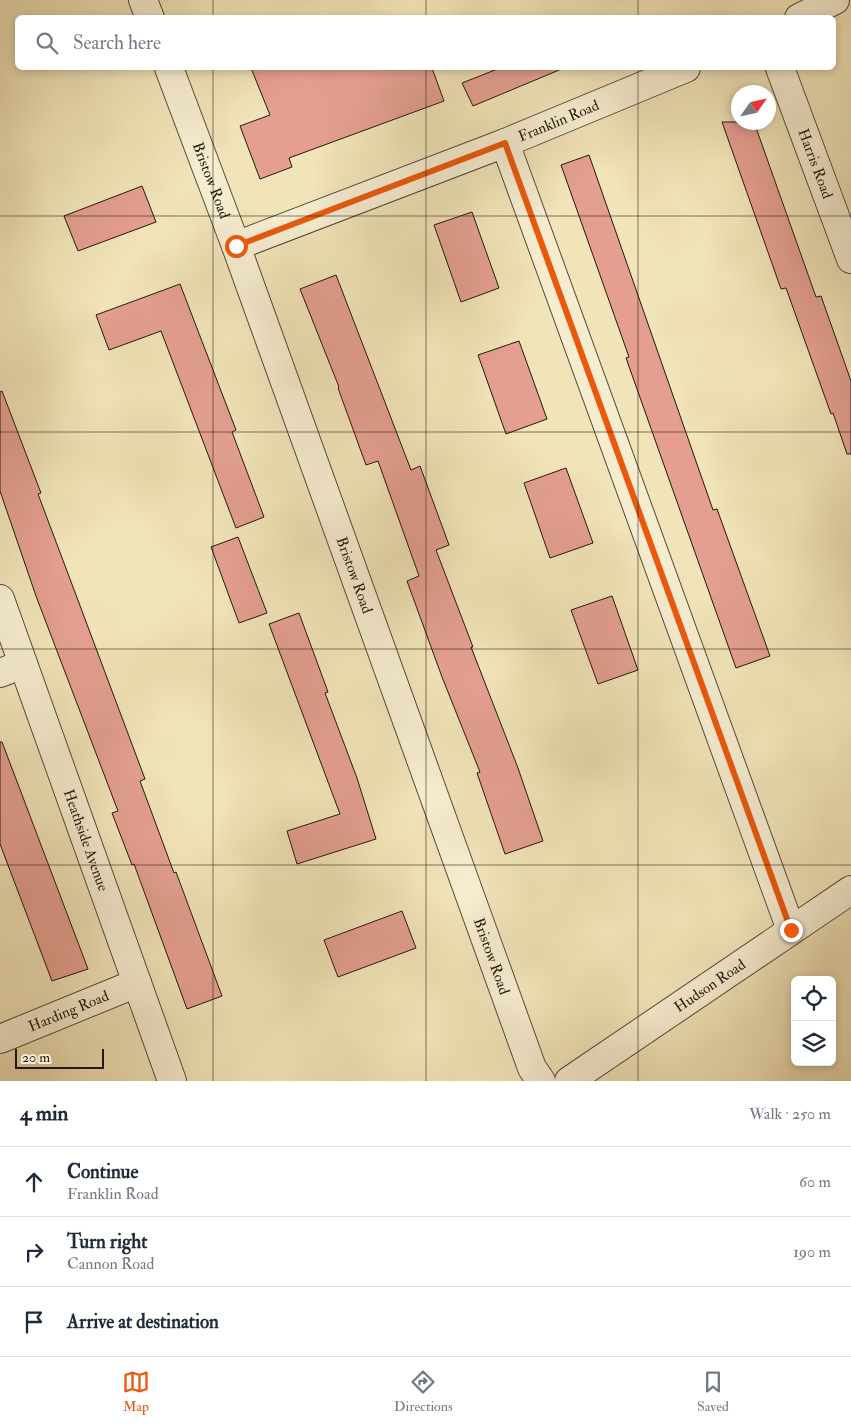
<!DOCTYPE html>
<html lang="en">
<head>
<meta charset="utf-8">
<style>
	:root { --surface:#fff; --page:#f2f2f3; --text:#1f2937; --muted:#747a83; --line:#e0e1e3; --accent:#ea580c }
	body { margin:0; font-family:"IM FELL Double Pica",serif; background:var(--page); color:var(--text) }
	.controls { position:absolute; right:15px; bottom:15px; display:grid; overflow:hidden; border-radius:8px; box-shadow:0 2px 8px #0003 }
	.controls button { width:45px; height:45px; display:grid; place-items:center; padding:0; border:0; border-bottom:1px solid var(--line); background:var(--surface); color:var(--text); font:25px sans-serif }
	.compass { position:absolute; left:731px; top:85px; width:45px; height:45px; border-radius:50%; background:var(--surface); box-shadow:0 2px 8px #0003; rotate:56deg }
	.scale { position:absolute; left:15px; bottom:12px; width:89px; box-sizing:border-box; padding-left:5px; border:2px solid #231710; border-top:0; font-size:14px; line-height:18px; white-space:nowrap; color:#231710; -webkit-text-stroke:4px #f6edd1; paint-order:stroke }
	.stop { position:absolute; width:15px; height:15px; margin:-11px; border:4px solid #ea580c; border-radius:50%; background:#fff }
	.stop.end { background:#ea580c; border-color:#fff; box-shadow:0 1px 5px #0008 }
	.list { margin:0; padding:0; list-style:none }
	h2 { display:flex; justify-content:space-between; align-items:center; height:65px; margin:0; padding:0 20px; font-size:21px }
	h2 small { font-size:16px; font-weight:400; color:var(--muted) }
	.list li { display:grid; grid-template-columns:32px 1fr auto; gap:15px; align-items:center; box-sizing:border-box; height:70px; padding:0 20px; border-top:1px solid var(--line) }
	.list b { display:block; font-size:19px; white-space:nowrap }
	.list p { margin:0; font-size:16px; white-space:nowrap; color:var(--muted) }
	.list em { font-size:16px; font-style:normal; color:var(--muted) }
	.icon { flex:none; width:28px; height:28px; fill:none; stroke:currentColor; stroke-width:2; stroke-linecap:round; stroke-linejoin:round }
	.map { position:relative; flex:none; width:851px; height:1081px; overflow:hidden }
	.search { position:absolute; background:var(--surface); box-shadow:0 2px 8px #0003; left:15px; right:15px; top:15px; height:55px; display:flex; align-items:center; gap:12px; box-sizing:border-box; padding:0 18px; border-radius:8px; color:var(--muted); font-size:19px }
	.sheet { height:275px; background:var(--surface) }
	nav { display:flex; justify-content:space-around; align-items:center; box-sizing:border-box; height:70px; border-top:1px solid var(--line); background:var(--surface); font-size:14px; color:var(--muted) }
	nav a { display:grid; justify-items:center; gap:2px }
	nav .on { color:var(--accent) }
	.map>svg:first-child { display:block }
	.building { fill:#e49f90; stroke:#231710 }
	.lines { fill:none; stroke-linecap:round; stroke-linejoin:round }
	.minor-casing { stroke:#564a3a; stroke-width:30 }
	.minor { stroke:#f6edd1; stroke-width:28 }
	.route { stroke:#ea580c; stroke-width:6 }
	.grid { fill:none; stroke:#231710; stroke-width:1; stroke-opacity:0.55 }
	.labels { text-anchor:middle; stroke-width:5; stroke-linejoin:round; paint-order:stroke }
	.street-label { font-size:15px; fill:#231710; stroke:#f6edd1 }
</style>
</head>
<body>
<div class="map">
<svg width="851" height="1081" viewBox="0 0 851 1081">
	<rect width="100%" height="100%" fill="#f1e4b8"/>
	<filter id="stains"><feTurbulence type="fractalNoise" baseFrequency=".004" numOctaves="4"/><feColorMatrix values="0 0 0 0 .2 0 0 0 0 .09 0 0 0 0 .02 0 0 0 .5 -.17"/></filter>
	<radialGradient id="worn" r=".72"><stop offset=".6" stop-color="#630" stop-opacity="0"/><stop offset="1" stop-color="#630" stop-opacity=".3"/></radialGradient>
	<!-- building -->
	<g class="building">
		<path d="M251 68H432L444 101 289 158 292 167 260 179 240 126 270 115Z"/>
		<path d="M500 68H564L473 106 462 83Z"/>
		<path d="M722 122H754L816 297 821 296 851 381V454H847L833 413 831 414 786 288 781 289Z"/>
		<path d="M589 155 713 510 717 509 770 656 736 668 626 358 629 357 561 165Z"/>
		<path d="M142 186 156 222 78 251 64 216Z"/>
		<path d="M472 212 499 288 461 302 434 225Z"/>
		<path d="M336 275 411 470 420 466 449 545 436 550 473 647H471L518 768 543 841 505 854 477 773 480 772 442 677 407 581 419 576 378 461 366 465 338 388 339 387 300 289Z"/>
		<path d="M180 284 236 430 232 432 264 517 236 528 161 331 109 350 96 315Z"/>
		<path d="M519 341 547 419 506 434 478 355Z"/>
		<path d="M2 391 41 493 38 494 64 563 145 779 140 781 174 873 176 872 222 996 187 1009 134 864 132 865 112 813 118 811 36 596 0 491V392Z"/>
		<path d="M566 468 593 543 550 558 524 483Z"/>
		<path d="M238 537 267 613 239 623 211 547Z"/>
		<path d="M612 596 638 670 598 684 571 610Z"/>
		<path d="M299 613 328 692 325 693 357 778 376 839 297 864 287 831 340 814 269 624Z"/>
		<path d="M0 742H2L88 969 52 981 0 844Z"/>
		<path d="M402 911 416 948 338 977 324 940Z"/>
	</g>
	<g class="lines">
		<!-- minor casing -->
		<g class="minor-casing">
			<g id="minor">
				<path d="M143 0 150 18"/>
				<path d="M799 18 835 0"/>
				<path id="s1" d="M169 68 236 246 532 1068 541 1081"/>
				<path id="s2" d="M780 68 851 259"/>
				<path d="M505 143 791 930"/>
				<path id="s3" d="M236 246 505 143 686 68"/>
				<path id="s4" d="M0 599 172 1081"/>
				<path d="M0 673 23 664"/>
				<path id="s5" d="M0 1039 137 983"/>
				<path id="s6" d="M569 1081 851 890"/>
			</g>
		</g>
		<!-- minor -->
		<use href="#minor" class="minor"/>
	</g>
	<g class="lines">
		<!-- route -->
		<path class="route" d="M236 246 505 143 791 930"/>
	</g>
	<!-- grid -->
	<path class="grid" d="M213 0V18M426 0V18M638 0V18M213 68V1081M426 68V1081M638 68V1081M0 216H851M0 432H851M0 649H851M0 865H851"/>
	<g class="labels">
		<!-- street labels -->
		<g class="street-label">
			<text dy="5" stroke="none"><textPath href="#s3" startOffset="346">Franklin Road</textPath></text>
			<text dy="5" stroke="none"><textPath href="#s2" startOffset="102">Harris Road</textPath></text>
			<text dy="5" stroke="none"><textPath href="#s1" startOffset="120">Bristow Road</textPath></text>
			<text dy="5" stroke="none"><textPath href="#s1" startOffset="540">Bristow Road</textPath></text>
			<text dy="5" stroke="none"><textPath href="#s4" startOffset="256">Heathside Avenue</textPath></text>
			<text dy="5" stroke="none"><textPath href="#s1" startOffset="945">Bristow Road</textPath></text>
			<text dy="5" stroke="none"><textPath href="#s6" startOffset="170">Hudson Road</textPath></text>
			<text dy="5" stroke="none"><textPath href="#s5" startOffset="74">Harding Road</textPath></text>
		</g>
	</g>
	<rect width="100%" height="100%" filter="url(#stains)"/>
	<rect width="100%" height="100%" fill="url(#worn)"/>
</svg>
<div class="controls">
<button><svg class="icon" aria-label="locate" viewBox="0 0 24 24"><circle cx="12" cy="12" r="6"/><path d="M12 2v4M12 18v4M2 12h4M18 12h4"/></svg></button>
<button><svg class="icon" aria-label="layers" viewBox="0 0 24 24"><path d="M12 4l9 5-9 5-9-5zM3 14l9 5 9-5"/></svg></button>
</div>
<svg class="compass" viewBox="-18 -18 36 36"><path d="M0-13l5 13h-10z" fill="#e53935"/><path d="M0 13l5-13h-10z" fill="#747a83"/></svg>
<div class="scale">20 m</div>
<div class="stop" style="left:236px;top:246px"></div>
<div class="stop end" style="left:791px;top:930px"></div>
<div class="search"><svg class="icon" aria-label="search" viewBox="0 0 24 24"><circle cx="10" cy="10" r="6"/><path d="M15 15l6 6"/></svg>Search here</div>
</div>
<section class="sheet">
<h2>4 min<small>Walk · 250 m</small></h2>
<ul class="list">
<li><svg class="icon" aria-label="ahead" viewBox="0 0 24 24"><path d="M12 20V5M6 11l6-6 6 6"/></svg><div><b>Continue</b><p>Franklin Road</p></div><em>60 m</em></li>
<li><svg class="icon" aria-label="right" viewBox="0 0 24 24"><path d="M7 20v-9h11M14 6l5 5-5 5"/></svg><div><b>Turn right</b><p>Cannon Road</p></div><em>190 m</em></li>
<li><svg class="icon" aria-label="arrive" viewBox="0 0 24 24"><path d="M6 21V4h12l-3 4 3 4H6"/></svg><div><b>Arrive at destination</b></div></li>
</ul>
</section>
<nav>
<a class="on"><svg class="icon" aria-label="map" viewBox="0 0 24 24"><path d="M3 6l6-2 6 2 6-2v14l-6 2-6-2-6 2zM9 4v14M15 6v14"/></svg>Map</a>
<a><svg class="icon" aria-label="directions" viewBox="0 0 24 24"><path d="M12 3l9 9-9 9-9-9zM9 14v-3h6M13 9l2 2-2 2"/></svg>Directions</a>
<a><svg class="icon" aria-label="saved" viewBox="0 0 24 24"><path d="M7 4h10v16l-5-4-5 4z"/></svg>Saved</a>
</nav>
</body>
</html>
